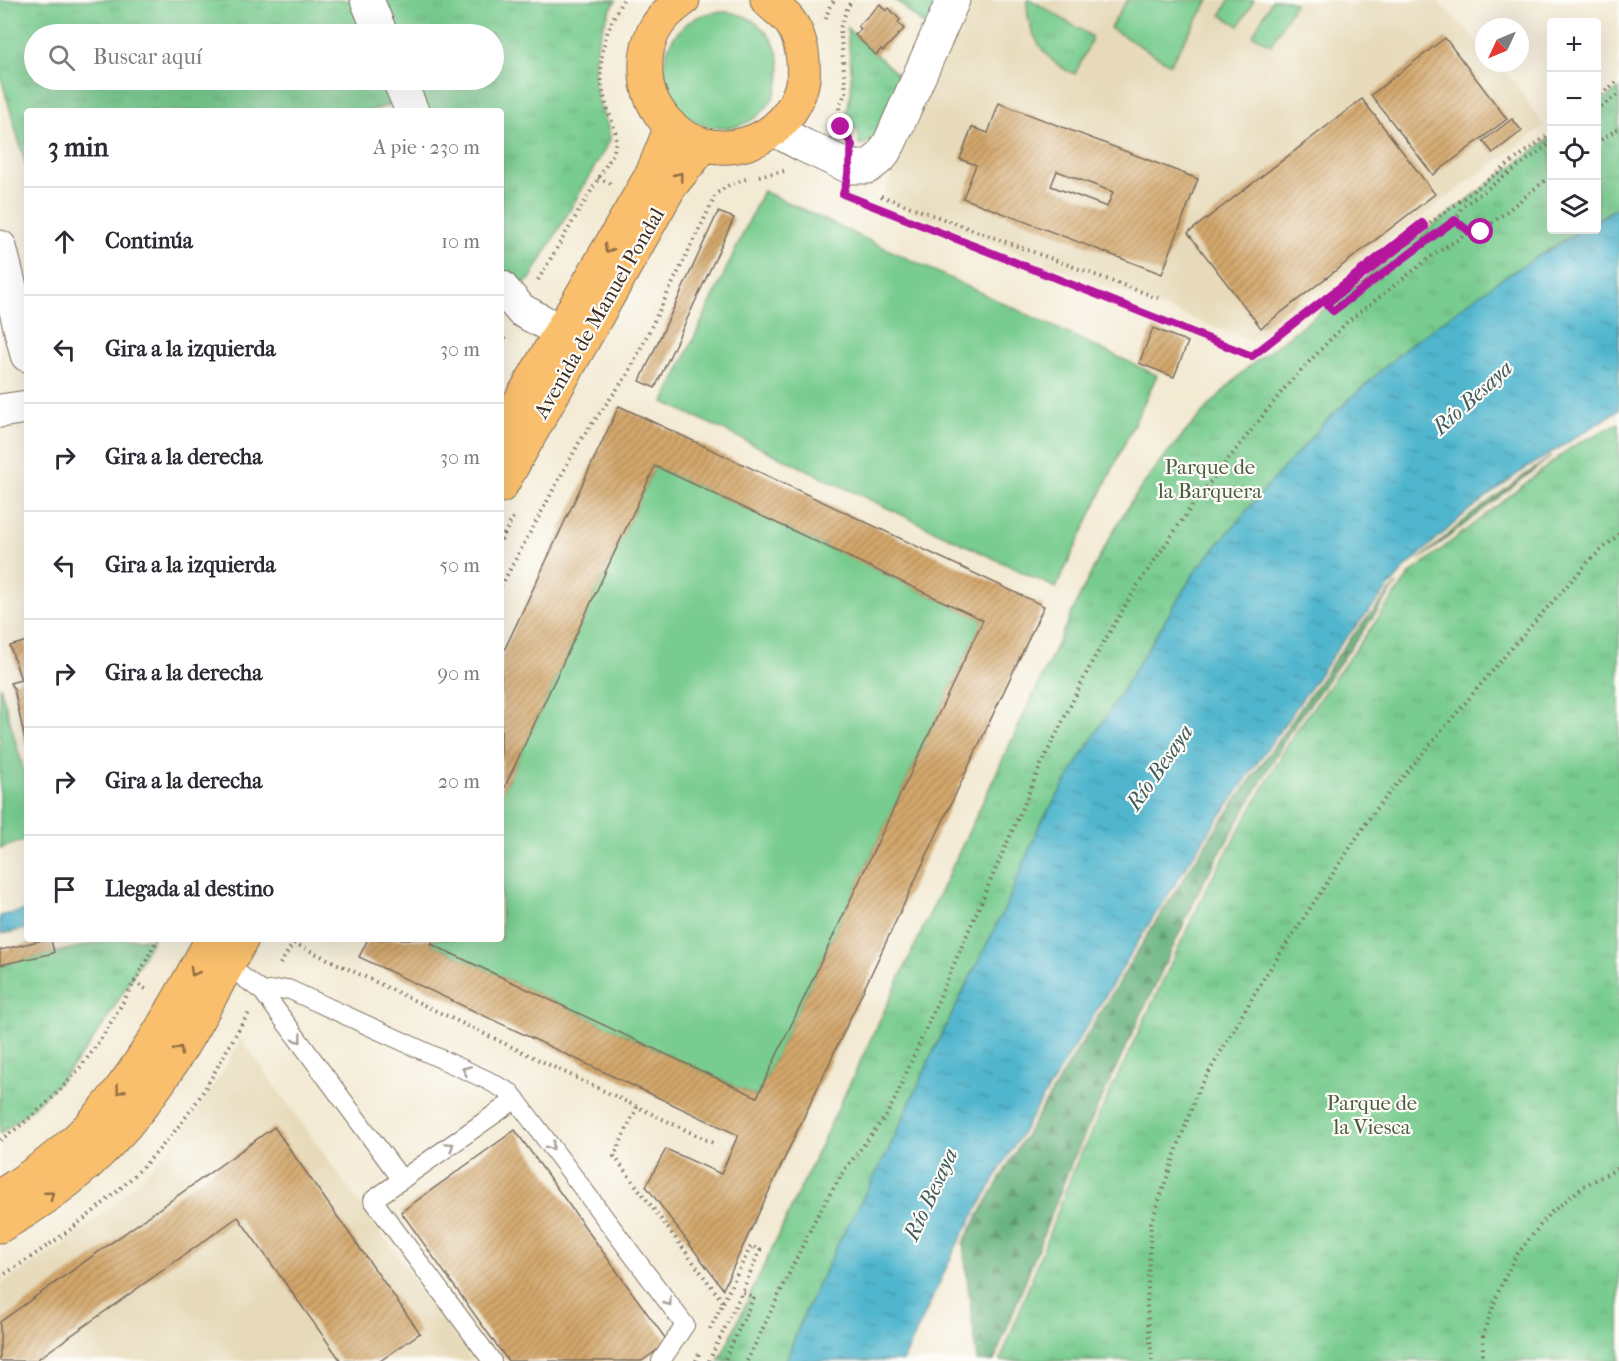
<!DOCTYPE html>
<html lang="es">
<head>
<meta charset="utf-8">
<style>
	:root { --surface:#fff; --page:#f7f7f7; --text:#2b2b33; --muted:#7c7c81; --line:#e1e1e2 }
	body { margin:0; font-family:"IM FELL French Canon",serif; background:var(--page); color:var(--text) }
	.controls { position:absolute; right:18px; top:18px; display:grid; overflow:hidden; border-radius:6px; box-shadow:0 6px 24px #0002 }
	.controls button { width:54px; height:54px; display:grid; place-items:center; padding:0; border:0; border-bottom:2px solid var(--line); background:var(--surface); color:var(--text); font:30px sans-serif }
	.compass { position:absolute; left:1475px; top:18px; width:54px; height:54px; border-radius:50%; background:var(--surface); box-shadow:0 6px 24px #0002; rotate:226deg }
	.stop { position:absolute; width:18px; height:18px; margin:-14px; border:4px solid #b5179e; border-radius:50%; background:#fff }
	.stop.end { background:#b5179e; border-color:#fff; box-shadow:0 2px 6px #0008 }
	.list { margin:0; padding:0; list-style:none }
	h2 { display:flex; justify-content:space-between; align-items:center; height:78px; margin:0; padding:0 24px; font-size:26px }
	h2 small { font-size:20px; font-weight:400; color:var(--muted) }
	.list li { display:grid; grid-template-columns:39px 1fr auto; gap:18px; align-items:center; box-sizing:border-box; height:108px; padding:0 24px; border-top:2px solid var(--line) }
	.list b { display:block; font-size:22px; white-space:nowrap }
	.list em { font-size:20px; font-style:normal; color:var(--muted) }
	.icon { flex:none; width:33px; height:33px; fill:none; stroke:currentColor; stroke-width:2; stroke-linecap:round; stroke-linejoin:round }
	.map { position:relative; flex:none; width:1619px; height:1361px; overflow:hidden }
	.search { position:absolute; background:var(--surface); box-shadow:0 6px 24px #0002; left:24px; top:24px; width:480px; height:66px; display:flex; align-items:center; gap:15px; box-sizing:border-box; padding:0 21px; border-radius:33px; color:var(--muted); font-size:22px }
	.panel { position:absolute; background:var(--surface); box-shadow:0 6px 24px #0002; left:24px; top:108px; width:480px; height:834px; border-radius:6px }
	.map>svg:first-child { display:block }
	.built { fill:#e7daba }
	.grass { fill:url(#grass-tufts); stroke:#5a7b56; stroke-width:1.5 }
	.forest { fill:url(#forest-firs); stroke:#4e6d4c; stroke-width:1.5 }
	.garden { fill:#78cc8f; stroke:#5a7b56; stroke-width:1.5 }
	.water { fill:url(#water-ripples); stroke:#457076; stroke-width:1.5 }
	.building { fill:url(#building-hatch); fill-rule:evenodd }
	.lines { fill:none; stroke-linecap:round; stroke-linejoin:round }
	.lane-casing { stroke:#7b6d5e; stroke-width:20 }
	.street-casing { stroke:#7b6d5e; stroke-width:35 }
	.primary-casing { stroke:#7b6d5e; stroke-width:35 }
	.path { stroke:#7b6d5e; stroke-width:4; stroke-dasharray:1.5 4.5; stroke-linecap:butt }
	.lane { stroke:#fff; stroke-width:18 }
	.street { stroke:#fff; stroke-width:33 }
	.primary { stroke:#f9bf6d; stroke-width:33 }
	.oneway { stroke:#906d42 }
	.oneway2 { stroke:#a79f9a }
	.route { stroke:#b5179e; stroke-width:8 }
	.labels { text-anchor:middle; stroke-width:4.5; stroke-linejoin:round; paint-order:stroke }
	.street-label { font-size:21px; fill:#3b2a1e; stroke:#fdfcf7 }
	.park-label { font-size:21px; fill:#4d5b40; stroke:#fdfcf7 }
	.water-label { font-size:22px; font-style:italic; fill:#425b5c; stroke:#fdfcf7 }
</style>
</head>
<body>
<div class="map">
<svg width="1619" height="1361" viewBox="0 0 1619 1361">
	<defs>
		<pattern id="grass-tufts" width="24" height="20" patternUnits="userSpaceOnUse" patternTransform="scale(1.5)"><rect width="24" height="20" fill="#78cc8f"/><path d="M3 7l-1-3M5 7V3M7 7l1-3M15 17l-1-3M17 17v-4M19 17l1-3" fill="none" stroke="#69af7b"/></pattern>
		<pattern id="forest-firs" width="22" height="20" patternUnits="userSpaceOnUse" patternTransform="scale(1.5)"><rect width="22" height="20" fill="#62b07a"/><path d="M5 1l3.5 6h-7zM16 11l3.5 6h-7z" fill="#528f63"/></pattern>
		<pattern id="water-ripples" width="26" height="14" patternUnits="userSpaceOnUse" patternTransform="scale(1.5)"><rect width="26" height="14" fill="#4fb6ce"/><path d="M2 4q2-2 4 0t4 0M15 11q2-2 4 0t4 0" fill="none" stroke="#4394a7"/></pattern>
		<pattern id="building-hatch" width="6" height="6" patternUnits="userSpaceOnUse" patternTransform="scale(1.5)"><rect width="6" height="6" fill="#d3a76c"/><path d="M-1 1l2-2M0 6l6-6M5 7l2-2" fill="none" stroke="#ac8858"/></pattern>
	</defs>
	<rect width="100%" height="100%" fill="#fdfcf7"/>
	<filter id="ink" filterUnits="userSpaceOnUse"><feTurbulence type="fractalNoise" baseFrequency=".0167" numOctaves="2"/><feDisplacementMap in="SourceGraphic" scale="12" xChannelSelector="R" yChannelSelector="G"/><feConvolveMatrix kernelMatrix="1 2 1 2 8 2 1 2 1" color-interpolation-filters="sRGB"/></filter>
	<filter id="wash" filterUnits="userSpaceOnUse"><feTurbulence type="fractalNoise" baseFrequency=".008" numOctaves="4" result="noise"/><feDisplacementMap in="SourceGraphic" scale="24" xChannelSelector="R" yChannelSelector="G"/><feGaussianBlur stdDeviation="1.35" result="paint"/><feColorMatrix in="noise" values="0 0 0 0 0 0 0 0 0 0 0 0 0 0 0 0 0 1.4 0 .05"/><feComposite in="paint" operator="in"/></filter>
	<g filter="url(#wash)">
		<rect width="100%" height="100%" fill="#f3ead4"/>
		<!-- built -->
		<g class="built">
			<path d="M967 0H1339L1352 8 1361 0H1436L1463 26 1484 49V63H1496L1514 82 1544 126 1251 341 881 200Z"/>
			<path d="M241 1039 473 1361H0V1285L61 1246 86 1227 115 1203 143 1177 174 1143 199 1108 220 1076Z"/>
		</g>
		<!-- grass -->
		<g class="grass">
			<path d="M0 0H355L368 34H34V80H385L394 103 371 111H27V169L0 74Z"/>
			<path d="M383 0H616C598 30 589 65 598 100 602 113 610 126 610 140L530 279 525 283 501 278V111H420L410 80H494V34H396Z"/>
			<path d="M896 0H939L931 31Z"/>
			<path d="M1027 0H1031L1091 36V41L1075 74C1045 63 1026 32 1027 0Z"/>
			<path d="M847 28 908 84 879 137 861 145H859V133L847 120 846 115 851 92V67Z"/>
			<path d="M1619 89V206L1597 220V105Z"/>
			<path d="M1551 138 1552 230H1581L1498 281 1040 824 1007 904 932 1054 888 1151 838 1244 804 1314 786 1361H719L1086 583C1100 556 1114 528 1131 502 1164 454 1203 410 1246 369L1444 217Z"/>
			<path d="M1619 423V1361H1000L1075 1166 1208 885 1293 735 1411 573 1573 446Z"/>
			<path d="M114 939H153C128 983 104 1030 71 1068 50 1093 26 1114 0 1134V965Z"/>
		</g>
		<!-- forest -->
		<g class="forest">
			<path d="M1552 456 1419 560 1471 515 1522 477Z"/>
			<path d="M1397 584 1289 733 1203 883 1071 1164 994 1361H977L963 1243 1010 1161 1153 926 1209 839 1343 648 1369 616Z"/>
		</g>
		<!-- garden -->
		<g class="garden">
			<path d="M1127 0H1209L1170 64 1110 28Z"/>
			<path d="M1229 0H1254L1239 26 1221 15Z"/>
			<path d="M1272 0H1289L1295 3 1271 45 1253 35Z"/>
			<circle cx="722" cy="70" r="58"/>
			<path d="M763 191 1157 375 1056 588 664 402Z"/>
			<path d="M655 466 983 620 757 1097 431 944 433 939H501V795Z"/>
			<path d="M0 685 27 783V840L0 848Z"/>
		</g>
		<!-- water -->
		<g class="water">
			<path d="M1619 206V410L1519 473 1468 511 1406 567 1340 645 1206 836 1149 924 1006 1159 956 1247 903 1361H786L804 1314 838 1244 888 1151 932 1054 1007 904 1040 824 1196 570 1272 481 1330 417 1407 347 1498 281 1581 230H1596L1597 220Z"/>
			<path d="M27 910V929L2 934 0 931V916Z"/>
		</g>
		<g id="blocks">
			<!-- building -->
			<g class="building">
				<path d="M880 4 886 11 889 8 900 20 898 22 904 29 883 51 881 49 876 55 855 35 861 29 858 26Z"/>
				<path d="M1445 38 1507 119 1433 175 1371 95Z"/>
				<path d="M1362 99 1435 194 1261 328 1188 233Z"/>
				<path d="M999 103 1198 179 1162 274 963 198 976 165 960 159 972 127 988 133ZM1057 171 1113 192 1107 207 1051 186Z"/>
				<path d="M1512 119 1522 131 1493 153 1483 141Z"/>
				<path d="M718 212 734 218 655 388 640 381Z"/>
				<path d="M1153 328 1188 342 1174 377 1139 363Z"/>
				<path d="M619 406 1044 606 723 1289 646 1186 666 1149 721 1174 738 1135 359 957 368 939H433L431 944 757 1097 983 620 655 466 501 795V657Z"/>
				<path d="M27 641V745H26L14 689 10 683 21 680 10 646Z"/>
				<path d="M47 939H51L54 953 0 965V950Z"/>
				<path d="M274 1127 420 1333 380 1361H341L238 1217 35 1361H0V1322Z"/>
				<path d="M515 1130 668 1342 642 1361H508L401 1212Z"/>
			</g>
		</g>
	</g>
	<g filter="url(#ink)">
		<use href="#blocks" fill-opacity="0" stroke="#7b6d5e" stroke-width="1.5"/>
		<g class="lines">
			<!-- lane casing -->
			<g class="lane-casing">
				<g id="lane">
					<path d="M227 965 263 992 402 1180"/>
					<path d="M263 992 288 989 487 1080 511 1093 685 1325 661 1361"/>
					<path d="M492 1361 373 1200 516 1099"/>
				</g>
			</g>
			<!-- street casing -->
			<g class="street-casing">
				<g id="street">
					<path d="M367 0 381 34"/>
					<path d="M399 80 412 111"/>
					<path d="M775 130 803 145 850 167H868L881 157 890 142 953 0"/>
					<path d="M0 247 27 355"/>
					<path d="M501 287 521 310 560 331"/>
					<path d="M0 411 27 407"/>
				</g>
			</g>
			<!-- primary casing -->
			<g class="primary-casing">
				<g id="primary">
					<path d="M683 0C656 19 644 40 646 73 646 90 653 105 664 119 709 172 792 145 803 79 804 73 803 66 803 60 802 46 797 29 787 18 781 12 773 6 767 0"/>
					<path d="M501 434 652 174 671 127"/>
					<path d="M501 486 671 185 704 145"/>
					<path d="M0 1196C41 1171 81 1140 111 1102 151 1052 181 995 212 939"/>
					<path d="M0 1226C64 1191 118 1142 159 1082 190 1037 215 987 242 939"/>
				</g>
			</g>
			<!-- path -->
			<g class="path">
				<path d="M826 19 829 8 834 0"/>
				<path d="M1596 98 1619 80"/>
				<path d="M1596 110 1619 94"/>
				<path d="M841 127 839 107 846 92 840 28 848 6 853 0"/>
				<path d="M1596 143 1619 128"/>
				<path d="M759 176 784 171"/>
				<path d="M598 178 611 184"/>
				<path d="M881 196 1158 298"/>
				<path d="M861 201 1252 356 1422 223 1425 227 1326 304 1333 311 1455 221 1470 232H1481L1552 175"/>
				<path d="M1455 221 1462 207 1552 142"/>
				<path d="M1425 227 1552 132"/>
				<path d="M538 280 613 154C620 132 612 124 606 104 595 66 603 33 623 0"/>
				<path d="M501 344 506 336"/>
				<path d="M501 540 515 514"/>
				<path d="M501 586 581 439 628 374 717 193 729 185 749 178"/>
				<path d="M294 943 715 1144"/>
				<path d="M280 964 296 939"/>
				<path d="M134 982 149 991"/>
				<path d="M637 1107 614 1156 723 1302"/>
				<path d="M0 1140C27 1123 58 1094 79 1069 110 1030 133 983 158 939"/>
				<path d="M0 1277C75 1230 144 1178 195 1104 215 1075 229 1043 249 1013"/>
				<path d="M710 1329 751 1246 760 1250 742 1292"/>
				<path d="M696 1361 700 1351"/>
				<path d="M709 1361 742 1292 754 1297 724 1361"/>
				<path d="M747 1361 817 1216 845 1169 886 1116 895 1099 1041 765 1092 662 1137 586 1196 500 1288 384 1346 323 1436 253 1470 232"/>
				<path d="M1152 1361 1147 1306 1151 1223 1196 1095 1201 1086 1262 981 1375 810 1514 645 1589 561 1619 534"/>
				<path d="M1483 1361V1335L1499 1290 1515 1257 1550 1213 1584 1186 1619 1168"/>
			</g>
			<!-- lane -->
			<use href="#lane" class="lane"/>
			<!-- street -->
			<use href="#street" class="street"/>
			<!-- primary -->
			<use href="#primary" class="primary"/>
		</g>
		<!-- one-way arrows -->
		<defs><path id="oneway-chevron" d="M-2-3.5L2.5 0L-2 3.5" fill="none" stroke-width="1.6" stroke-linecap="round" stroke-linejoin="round" transform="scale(1.5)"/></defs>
		<g class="oneway">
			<use href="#oneway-chevron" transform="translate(679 176) rotate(-51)"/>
			<use href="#oneway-chevron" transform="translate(608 249) rotate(120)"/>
			<use href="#oneway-chevron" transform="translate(194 972) rotate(119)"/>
			<use href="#oneway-chevron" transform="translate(179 1050) rotate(-59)"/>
			<use href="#oneway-chevron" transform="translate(120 1090) rotate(126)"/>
			<use href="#oneway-chevron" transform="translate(50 1195) rotate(-38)"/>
		</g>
		<g class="oneway2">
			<use href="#oneway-chevron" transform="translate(298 1039) rotate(53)"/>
			<use href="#oneway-chevron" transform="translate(466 1070) rotate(-156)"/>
			<use href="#oneway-chevron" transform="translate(450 1146) rotate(-35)"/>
			<use href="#oneway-chevron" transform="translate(551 1146) rotate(53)"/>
			<use href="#oneway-chevron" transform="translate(668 1302) rotate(53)"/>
		</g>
	</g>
	<g class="lines" filter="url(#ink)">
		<!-- route -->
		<path class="route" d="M841 127 852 145 847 181 843 194 1252 356 1422 223 1425 227 1326 304 1333 311 1455 220 1470 232H1481"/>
	</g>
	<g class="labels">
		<!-- street labels -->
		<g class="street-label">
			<text transform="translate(599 313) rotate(-60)" y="7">Avenida de Manuel Pondal</text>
		</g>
		<!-- park labels -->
		<g class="park-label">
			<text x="1210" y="474">Parque de<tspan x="1210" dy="24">la Barquera</tspan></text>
			<text x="1372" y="1110">Parque de<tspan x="1372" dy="24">la Viesca</tspan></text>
		</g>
		<!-- water labels -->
		<g class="water-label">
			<text transform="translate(1472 397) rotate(-42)" y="8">Río Besaya</text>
			<text transform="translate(1159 767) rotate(-55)" y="8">Río Besaya</text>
			<text transform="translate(930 1194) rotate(-65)" y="8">Río Besaya</text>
		</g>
	</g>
</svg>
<div class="controls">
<button>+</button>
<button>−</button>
<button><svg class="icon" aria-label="locate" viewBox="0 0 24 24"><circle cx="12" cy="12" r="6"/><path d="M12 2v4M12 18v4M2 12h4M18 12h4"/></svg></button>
<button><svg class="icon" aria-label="layers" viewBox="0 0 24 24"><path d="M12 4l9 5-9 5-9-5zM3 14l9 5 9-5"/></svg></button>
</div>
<svg class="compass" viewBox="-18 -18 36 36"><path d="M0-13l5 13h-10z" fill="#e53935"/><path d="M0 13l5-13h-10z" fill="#7c7c81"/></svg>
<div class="stop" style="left:1481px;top:232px"></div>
<div class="stop end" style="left:841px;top:127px"></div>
<div class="search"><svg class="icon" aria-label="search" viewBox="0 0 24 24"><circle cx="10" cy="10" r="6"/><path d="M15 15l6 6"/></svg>Buscar aquí</div>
<section class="panel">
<h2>3 min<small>A pie · 230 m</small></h2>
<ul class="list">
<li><svg class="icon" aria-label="ahead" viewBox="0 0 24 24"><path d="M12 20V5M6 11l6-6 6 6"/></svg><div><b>Continúa</b></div><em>10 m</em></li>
<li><svg class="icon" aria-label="left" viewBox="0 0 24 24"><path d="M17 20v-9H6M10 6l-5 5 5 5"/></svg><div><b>Gira a la izquierda</b></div><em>30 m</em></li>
<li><svg class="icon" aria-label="right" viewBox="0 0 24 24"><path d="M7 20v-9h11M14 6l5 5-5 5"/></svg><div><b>Gira a la derecha</b></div><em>30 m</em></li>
<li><svg class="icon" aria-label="left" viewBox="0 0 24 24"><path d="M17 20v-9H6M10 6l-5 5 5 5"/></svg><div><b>Gira a la izquierda</b></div><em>50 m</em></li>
<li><svg class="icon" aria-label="right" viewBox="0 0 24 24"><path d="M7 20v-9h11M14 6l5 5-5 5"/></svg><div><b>Gira a la derecha</b></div><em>90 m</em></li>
<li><svg class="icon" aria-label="right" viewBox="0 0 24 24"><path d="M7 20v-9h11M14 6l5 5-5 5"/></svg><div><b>Gira a la derecha</b></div><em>20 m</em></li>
<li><svg class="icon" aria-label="arrive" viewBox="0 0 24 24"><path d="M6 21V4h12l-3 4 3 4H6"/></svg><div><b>Llegada al destino</b></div></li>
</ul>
</section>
</div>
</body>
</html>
